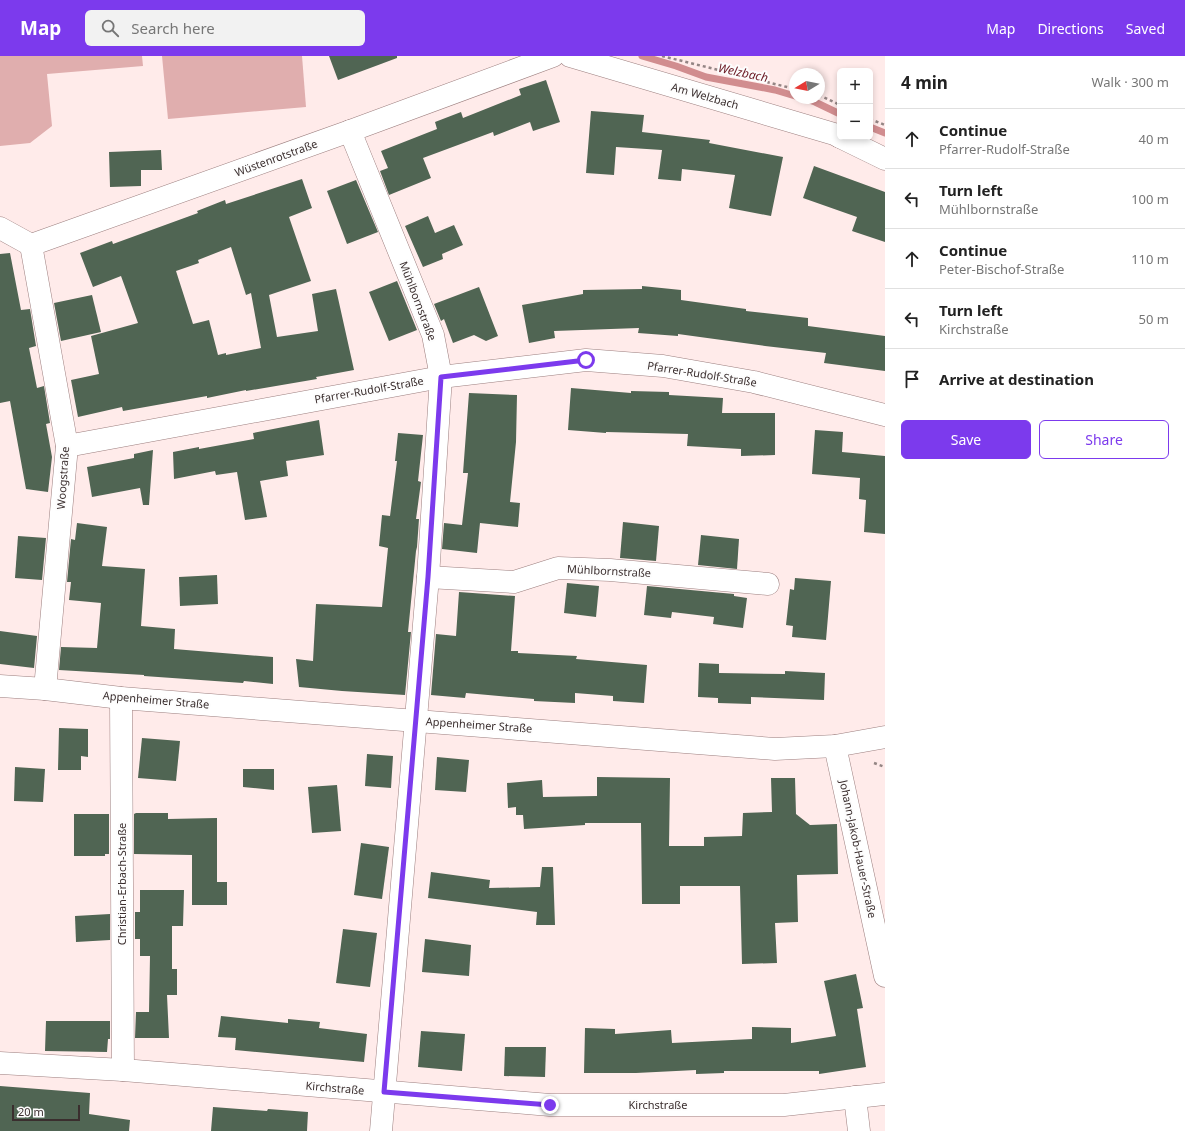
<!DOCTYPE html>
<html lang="en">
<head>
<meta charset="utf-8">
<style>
	:root { --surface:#fff; --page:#f2f2f2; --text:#222; --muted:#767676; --line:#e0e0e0; --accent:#7c3aed }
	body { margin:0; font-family:"Noto Sans",sans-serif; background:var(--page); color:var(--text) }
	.controls { position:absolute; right:12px; top:12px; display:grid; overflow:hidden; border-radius:6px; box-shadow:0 2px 6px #0003 }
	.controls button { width:36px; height:36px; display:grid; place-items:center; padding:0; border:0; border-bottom:1px solid var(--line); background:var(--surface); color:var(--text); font:20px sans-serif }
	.compass { position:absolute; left:789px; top:12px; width:36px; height:36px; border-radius:50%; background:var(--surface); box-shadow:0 2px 6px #0003; rotate:260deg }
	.scale { position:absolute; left:12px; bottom:10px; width:68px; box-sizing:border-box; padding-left:4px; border:2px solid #3a2e2e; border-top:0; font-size:11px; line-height:14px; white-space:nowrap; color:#3a2e2e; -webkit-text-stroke:3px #fdfdfd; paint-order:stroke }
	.stop { position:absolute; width:12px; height:12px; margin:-9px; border:3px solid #7c3aed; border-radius:50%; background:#fff }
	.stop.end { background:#7c3aed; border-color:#fff; box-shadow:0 1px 4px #0008 }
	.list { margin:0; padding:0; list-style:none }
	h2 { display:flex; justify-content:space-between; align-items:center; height:52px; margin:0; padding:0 16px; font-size:17px }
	h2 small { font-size:13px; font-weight:400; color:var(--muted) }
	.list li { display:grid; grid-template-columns:26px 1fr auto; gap:12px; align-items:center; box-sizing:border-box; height:60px; padding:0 16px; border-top:1px solid var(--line) }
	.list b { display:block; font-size:15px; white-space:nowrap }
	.list p { margin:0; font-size:13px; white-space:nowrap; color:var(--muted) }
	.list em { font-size:13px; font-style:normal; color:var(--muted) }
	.actions { display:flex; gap:8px; padding:12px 16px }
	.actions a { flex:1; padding:9px 0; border:1px solid var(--accent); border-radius:6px; text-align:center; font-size:14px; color:var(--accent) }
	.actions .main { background:var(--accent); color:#fff }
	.icon { flex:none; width:22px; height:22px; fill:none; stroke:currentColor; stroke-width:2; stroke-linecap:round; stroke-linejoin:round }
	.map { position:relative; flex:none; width:885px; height:1075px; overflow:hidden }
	header { display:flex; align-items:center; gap:24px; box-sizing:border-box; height:56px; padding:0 20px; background:var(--accent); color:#fff }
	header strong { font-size:19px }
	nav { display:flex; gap:22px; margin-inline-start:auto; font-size:14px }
	.search { width:280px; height:36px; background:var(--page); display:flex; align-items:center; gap:10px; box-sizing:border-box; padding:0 14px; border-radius:6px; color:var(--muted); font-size:15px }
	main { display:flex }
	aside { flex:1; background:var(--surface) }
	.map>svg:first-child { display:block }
	.green { fill:#e0aeae }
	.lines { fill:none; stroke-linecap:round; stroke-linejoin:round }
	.stream { stroke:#d18d8f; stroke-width:7 }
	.building { fill:#506553; fill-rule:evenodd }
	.minor-casing { stroke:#9c7f7f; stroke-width:23 }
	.path { stroke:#948584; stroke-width:2.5; stroke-dasharray:3 3; stroke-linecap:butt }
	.minor { stroke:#fff; stroke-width:22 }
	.route { stroke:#7c3aed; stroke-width:5 }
	.labels { text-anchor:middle; stroke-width:4; stroke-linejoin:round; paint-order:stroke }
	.street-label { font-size:11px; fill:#3a2e2e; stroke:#fdfdfd }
	.water-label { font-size:12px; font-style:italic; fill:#6b1a24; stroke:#fdfdfd }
</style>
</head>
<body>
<header>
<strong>Map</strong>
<div class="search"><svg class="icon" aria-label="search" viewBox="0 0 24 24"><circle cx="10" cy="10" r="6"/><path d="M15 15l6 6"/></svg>Search here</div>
<nav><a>Map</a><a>Directions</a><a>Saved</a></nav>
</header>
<main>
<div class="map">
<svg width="885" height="1075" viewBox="0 0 885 1075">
	<rect width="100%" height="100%" fill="#ffebea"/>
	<!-- green -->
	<g class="green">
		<path d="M0 0H142L143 10 47 18 52 70 30 87 0 90Z"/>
		<path d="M162 0H302L306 51 168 63Z"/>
	</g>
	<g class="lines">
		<!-- stream -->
		<g class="stream">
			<path d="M642 0 676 10 706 21 775 34 795 40"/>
			<path d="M803 42 815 46 840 58"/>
			<path d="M870 71 885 77"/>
		</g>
	</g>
	<!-- building -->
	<g class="building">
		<path d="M329 0H397V2L338 24Z"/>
		<path d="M546 24 560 66 533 75 530 66 494 80 493 76 423 102 431 122 389 139 380 115 388 112 381 95 437 73 435 66 461 56 463 62 521 39 519 33Z"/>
		<path d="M591 55 644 59 642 76 710 84 709 87 783 101 771 160 729 152 735 119 682 113 681 125 658 123 662 94 616 91 614 119 586 117Z"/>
		<path d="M161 94 162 114H141V130L110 131 109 96Z"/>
		<path d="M814 110 885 136V186L852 175 857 161 803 142Z"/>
		<path d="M302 123 312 152 289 161 311 225 269 239 277 281 318 275 312 238 336 233 354 314 316 321 317 323 246 335V334L207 342V340L123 355 122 351 78 361 71 324 99 318 91 280 138 267 121 220 93 231 80 197 112 185 113 188 198 157 197 155 225 144 226 148ZM231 191 246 239 251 237 261 292 226 299V297L218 299 209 264 193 268 176 215 199 207 198 204Z"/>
		<path d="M356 124 378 176 347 188 327 135Z"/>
		<path d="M428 160 435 177 454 169 463 189 442 198 443 203 423 211 405 170Z"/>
		<path d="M10 197 21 254 30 253 36 290 29 292 37 332 44 330 50 367 46 368 52 401 48 436 26 433 10 345 0 347V198Z"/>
		<path d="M397 225 417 274 389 285 369 236Z"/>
		<path d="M642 230 681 234V244L746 253V255L808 262V270L885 280V315L824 307 826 297 765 290 678 278V280L638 277 639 272 554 275 555 282 529 287 522 249 583 238V234L642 233Z"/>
		<path d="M479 231 498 280 486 285 474 279 453 287 444 263 441 265 434 248Z"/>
		<path d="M92 239 101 276 61 285 54 247Z"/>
		<path d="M571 332 631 337V335L669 336V339L723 342 722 357H775V399L741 400V393L687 390 688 378 606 376V377L568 374Z"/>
		<path d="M469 337 517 339 516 386 510 446 520 447 518 471 480 467 477 497 442 493 444 467 462 469 468 417H463Z"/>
		<path d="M319 364 324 399 286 405 288 420 260 425 267 461 245 464 237 416 216 419 215 415 174 423 173 396 199 391V393L254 383 253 377Z"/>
		<path d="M815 374 843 376 842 396 885 400V478L864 476 866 444 859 443 860 422 812 418Z"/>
		<path d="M398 377 423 379 418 425 421 426 416 463H419L417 491 416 495 408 576H411L405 639 342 635 299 631 296 603 313 605 316 548 382 551 388 492 379 490 382 459 390 460 397 405H395Z"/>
		<path d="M153 394 149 449H143L140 432 92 441 87 411 134 402V398Z"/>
		<path d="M623 466 659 470 656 505 620 502Z"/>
		<path d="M77 467 107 471 102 510 145 513 141 570 175 573 174 593 273 601V628L244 625 243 627 144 620V619L59 614 61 591 97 592 101 547 69 544 71 526H67L71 483 75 484Z"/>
		<path d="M701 479 739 483 737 513 698 509Z"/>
		<path d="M18 480 46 482 42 524 15 522Z"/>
		<path d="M217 519 218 548 180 550 179 521Z"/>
		<path d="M795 522 831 525 826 584 792 581 793 570 786 569 790 533 794 534Z"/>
		<path d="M567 527 599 530 596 561 564 557Z"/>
		<path d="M647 530 734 538V540L747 542 743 572 713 568 714 561 672 556 671 562 644 559Z"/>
		<path d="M459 536 515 540 511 595H518V597L577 600 576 603 647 609 644 647 613 645V640L575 637V647L534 645V643L466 637 465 642 431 639 436 578 456 580Z"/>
		<path d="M0 575 37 580 34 612 0 608Z"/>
		<path d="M699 607 719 608V617L785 618V615L825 617 824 644 751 641V648L718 647V642L698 641Z"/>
		<path d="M59 672 88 673V701L81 700V714H58Z"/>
		<path d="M142 682 180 685 176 725 138 722Z"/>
		<path d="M367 698 393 700 391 732 365 730Z"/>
		<path d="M437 701 469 704 466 736 435 734Z"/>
		<path d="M15 711 45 713 43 746 14 745Z"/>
		<path d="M243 713H274V734L243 731Z"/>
		<path d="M597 721 670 722 669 790H704V781L742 780 743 757 772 756 771 722H795L796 758 810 769 837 768 838 818 797 819 798 866 775 867 777 907 742 908 740 830H680V848H642L641 767H585V769L524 773 523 759H516V751L508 752 507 727 542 724 543 741 597 740Z"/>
		<path d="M337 729 341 775 312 777 308 731Z"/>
		<path d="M136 757H168V763L217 762V826H227V849H192V799L134 798V758Z"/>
		<path d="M74 758H109V798H105V800H74Z"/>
		<path d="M361 787 389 791 382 843 354 839Z"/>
		<path d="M542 811H553L555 869H536L537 856 428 842 431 816 490 824 489 832 540 831Z"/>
		<path d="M140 834H184L183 870H172V913H177V939H167L169 982H135L136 956H149L150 900H140V883H135V856H140Z"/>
		<path d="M110 858V884L76 886 75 860Z"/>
		<path d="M343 873 377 877 370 931 336 927Z"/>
		<path d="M425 883 471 889 469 920 422 916Z"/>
		<path d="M856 918 863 952 857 953 866 1011 819 1018V1015H724V1017L696 1018V1014L636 1017H584L585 972 615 973V978L671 974 672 987 752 983V971L791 972V987L836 980 824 925Z"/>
		<path d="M221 960 288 967V963L320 966 319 972 367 978 364 1006 235 994 236 982 218 981Z"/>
		<path d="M46 965H110V983H108L107 996 45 995Z"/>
		<path d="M421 975 465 978 462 1015 418 1011Z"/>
		<path d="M505 991H546L545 1021 504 1020Z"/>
		<path d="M0 1030 90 1037 89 1058 130 1064 129 1075H0Z"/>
		<path d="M213 1051 267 1055 268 1053 308 1056 307 1075H211Z"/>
	</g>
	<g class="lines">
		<!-- minor casing -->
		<g class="minor-casing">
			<g id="minor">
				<path d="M570 0 834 78 840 81"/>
				<path d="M350 75 433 279 441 321 428 521 381 1075"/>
				<path d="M840 81 885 103"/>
				<path d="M0 172 31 189 350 75 553 0"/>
				<path d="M31 189 67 390 45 633"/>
				<path d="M67 390 441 321 586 304 663 310 754 326 885 359"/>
				<path d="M428 521 514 526 558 512 610 514 768 528"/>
				<path d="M0 630 45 633 121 642 775 693 835 690 885 681"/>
				<path d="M121 642 123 1014"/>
				<path d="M835 690 885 920"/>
				<path d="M0 1007 123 1014 550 1049H784L885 1038"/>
				<path d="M855 1041 859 1075"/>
			</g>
		</g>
		<!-- path -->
		<g class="path">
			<path d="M662 0 795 33"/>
			<path d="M819 39 840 49"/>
			<path d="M870 63 885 69"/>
			<path d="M874 707 885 711"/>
		</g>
		<!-- minor -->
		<use href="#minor" class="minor"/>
	</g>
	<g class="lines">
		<!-- route -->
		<path class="route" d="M550 1049 384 1036 428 521 441 321 586 304"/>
	</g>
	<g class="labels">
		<!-- street labels -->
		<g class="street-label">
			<text transform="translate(705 40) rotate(16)" y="4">Am Welzbach</text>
			<text transform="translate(276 102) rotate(-20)" y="4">Wüstenrotstraße</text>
			<text transform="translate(418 245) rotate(69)" y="4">Mühlbornstraße</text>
			<text transform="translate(702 318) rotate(9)" y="4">Pfarrer-Rudolf-Straße</text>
			<text transform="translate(369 334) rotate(-10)" y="4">Pfarrer-Rudolf-Straße</text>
			<text transform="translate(63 422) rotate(-86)" y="4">Woogstraße</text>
			<text transform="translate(609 515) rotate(3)" y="4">Mühlbornstraße</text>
			<text transform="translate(156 644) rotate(5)" y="4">Appenheimer Straße</text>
			<text transform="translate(479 669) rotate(4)" y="4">Appenheimer Straße</text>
			<text transform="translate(858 793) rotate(78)" y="4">Johann-Jakob-Hauer-Straße</text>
			<text transform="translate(122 828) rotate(-90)" y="4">Christian-Erbach-Straße</text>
			<text transform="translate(335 1032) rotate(5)" y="4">Kirchstraße</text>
			<text x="658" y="1053">Kirchstraße</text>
		</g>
		<!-- water labels -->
		<g class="water-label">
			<text transform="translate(743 17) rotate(12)" y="4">Welzbach</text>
		</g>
	</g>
</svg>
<div class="controls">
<button>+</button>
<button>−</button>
</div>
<svg class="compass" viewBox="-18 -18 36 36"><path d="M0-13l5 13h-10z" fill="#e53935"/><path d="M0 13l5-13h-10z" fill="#767676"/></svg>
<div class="scale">20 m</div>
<div class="stop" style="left:586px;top:304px"></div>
<div class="stop end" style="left:550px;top:1049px"></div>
</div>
<aside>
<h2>4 min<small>Walk · 300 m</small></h2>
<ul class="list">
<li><svg class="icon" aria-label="ahead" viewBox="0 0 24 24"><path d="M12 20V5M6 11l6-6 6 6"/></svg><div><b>Continue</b><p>Pfarrer-Rudolf-Straße</p></div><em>40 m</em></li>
<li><svg class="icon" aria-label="left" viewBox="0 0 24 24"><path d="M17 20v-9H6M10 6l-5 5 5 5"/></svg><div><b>Turn left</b><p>Mühlbornstraße</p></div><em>100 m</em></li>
<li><svg class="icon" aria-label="ahead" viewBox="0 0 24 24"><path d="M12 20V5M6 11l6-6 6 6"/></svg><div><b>Continue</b><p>Peter-Bischof-Straße</p></div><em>110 m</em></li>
<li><svg class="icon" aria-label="left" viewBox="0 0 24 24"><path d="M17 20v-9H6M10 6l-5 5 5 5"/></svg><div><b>Turn left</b><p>Kirchstraße</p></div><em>50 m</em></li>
<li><svg class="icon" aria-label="arrive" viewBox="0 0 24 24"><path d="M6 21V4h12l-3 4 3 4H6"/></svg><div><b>Arrive at destination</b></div></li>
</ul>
<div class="actions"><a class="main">Save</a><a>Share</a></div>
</aside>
</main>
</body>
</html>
